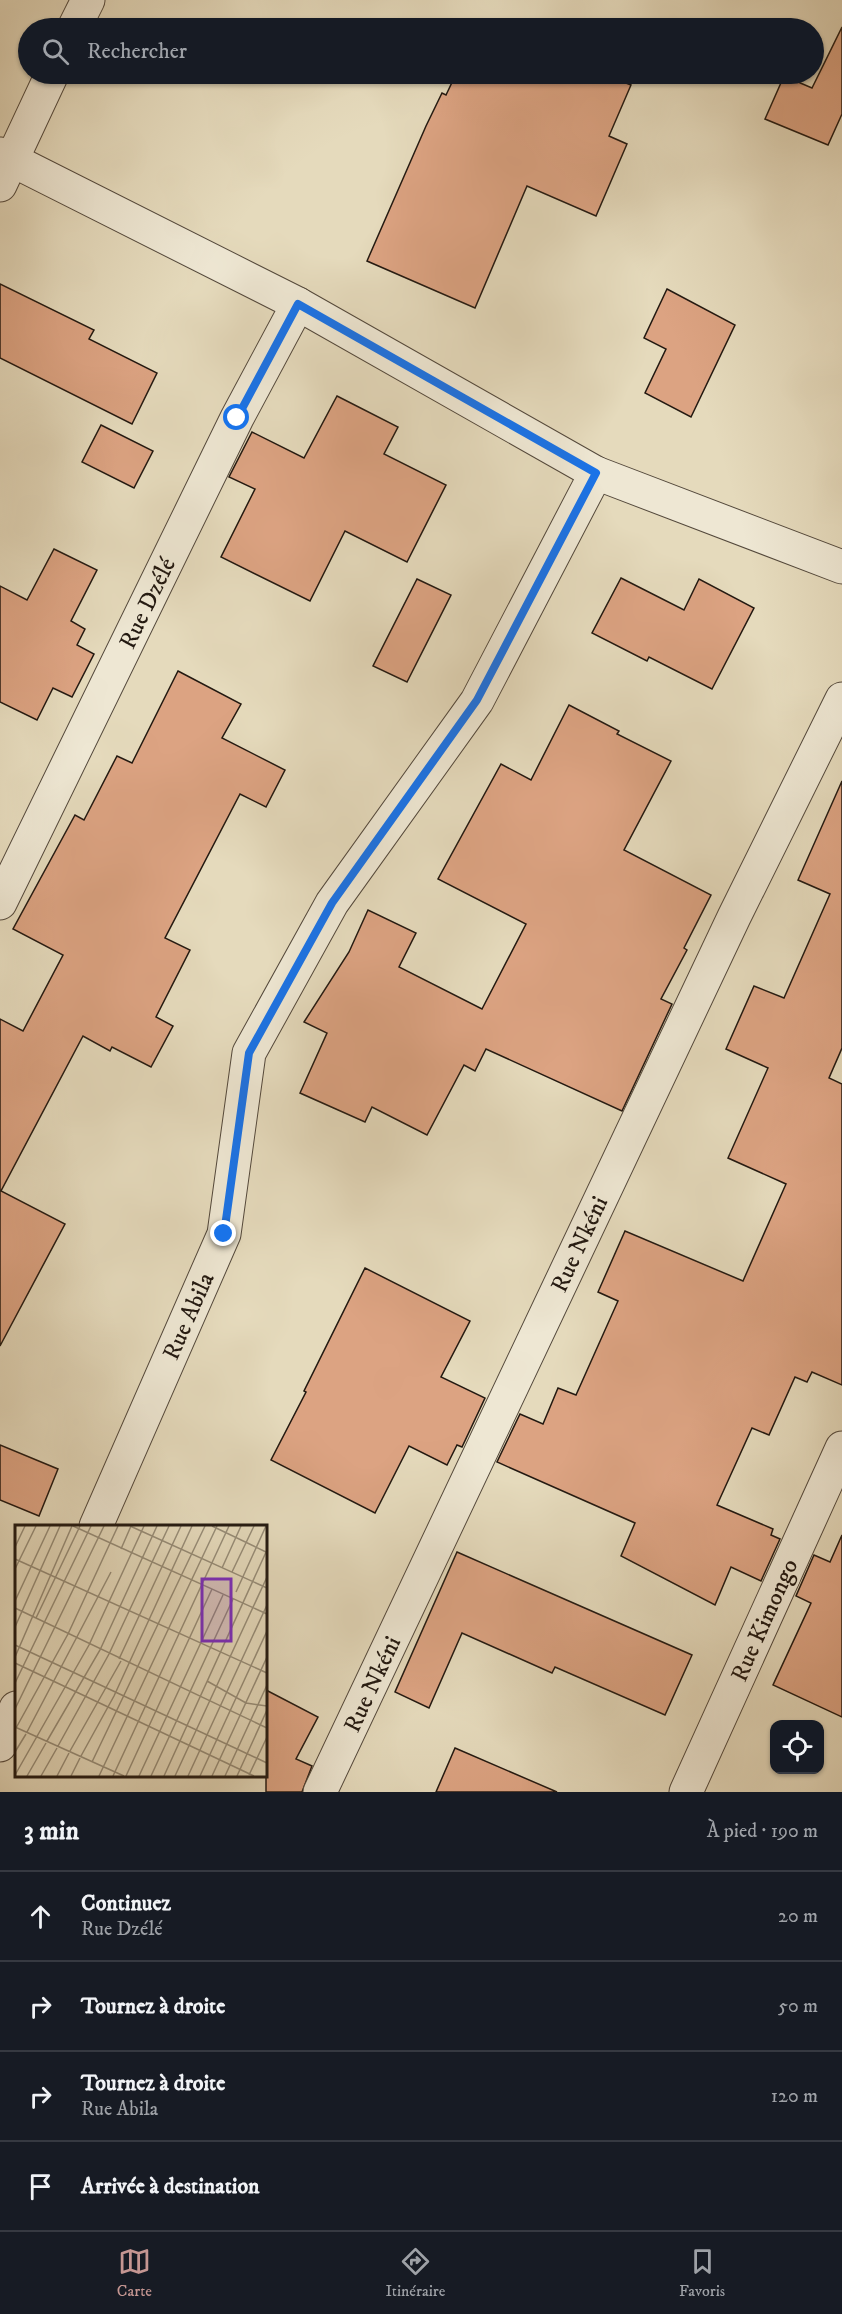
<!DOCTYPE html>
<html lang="fr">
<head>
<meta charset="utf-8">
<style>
	:root { --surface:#171b24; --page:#20242c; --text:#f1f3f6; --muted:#9ea1a6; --line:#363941; --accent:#c59692 }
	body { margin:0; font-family:"IM FELL DW Pica",serif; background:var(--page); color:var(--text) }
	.controls { position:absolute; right:18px; bottom:18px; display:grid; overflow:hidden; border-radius:12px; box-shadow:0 2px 4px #0004 }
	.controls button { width:54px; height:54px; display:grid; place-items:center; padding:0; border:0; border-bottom:2px solid var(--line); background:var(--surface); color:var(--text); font:30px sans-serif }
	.stop { position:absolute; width:18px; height:18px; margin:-14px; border:4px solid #1a73e8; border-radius:50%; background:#fff }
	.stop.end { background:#1a73e8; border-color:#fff; box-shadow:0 2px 6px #0008 }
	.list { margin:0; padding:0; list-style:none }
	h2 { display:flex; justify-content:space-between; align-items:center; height:78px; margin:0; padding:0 24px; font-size:26px }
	h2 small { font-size:20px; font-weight:400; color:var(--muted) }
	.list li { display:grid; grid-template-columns:39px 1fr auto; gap:18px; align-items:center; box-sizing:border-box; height:90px; padding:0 24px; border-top:2px solid var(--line) }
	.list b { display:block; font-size:22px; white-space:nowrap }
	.list p { margin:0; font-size:20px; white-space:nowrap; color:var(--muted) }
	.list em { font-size:20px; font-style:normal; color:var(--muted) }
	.icon { flex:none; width:33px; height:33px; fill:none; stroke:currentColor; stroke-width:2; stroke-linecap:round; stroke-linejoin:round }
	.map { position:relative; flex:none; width:842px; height:1792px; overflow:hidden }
	.search { position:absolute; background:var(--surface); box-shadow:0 2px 4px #0004; left:18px; right:18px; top:18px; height:66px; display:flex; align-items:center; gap:15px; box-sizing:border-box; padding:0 21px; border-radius:33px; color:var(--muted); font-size:22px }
	.sheet { height:438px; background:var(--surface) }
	nav { display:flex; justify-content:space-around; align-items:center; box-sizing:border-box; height:84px; border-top:2px solid var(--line); background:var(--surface); font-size:16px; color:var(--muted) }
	nav a { display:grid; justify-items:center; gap:3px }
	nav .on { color:var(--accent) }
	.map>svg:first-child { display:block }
	.building { fill:#dca382; stroke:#231911; stroke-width:1.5 }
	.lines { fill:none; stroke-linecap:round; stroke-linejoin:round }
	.street-casing { stroke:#54493c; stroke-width:35 }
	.street { stroke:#eee7d3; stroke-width:33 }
	.route { stroke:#1a73e8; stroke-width:8 }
	.labels { text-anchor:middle; stroke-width:5; stroke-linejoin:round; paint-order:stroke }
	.street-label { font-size:24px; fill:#231911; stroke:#eee7d3 }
	.inset-road { fill:none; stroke:#978d78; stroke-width:1.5 }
	.view { fill:#7b2cbf; fill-opacity:0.15; stroke:#7b2cbf; stroke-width:3 }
	.inset-edge { fill:none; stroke:#231911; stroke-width:3 }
</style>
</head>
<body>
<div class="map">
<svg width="842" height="1792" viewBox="0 0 842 1792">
	<rect width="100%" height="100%" fill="#e5dabc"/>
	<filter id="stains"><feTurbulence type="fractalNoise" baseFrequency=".00333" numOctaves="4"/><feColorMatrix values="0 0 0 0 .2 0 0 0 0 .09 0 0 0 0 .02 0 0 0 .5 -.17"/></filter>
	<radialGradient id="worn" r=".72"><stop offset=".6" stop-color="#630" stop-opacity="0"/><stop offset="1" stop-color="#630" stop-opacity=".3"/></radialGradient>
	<!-- building -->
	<g class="building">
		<path d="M842 27V114L828 145 765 119 784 76 812 88Z"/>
		<path d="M456 74H603L631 85 609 136 627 144 596 216 527 186 475 308 367 261 426 126 442 93 446 95Z"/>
		<path d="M0 284 94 330 89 339 157 373 132 424 0 358Z"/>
		<path d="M667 289 735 325 691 417 645 393 666 349 644 338Z"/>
		<path d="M337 396 398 427 384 454 446 485 407 562 345 531 310 601 221 557 255 489 229 477 252 432 304 458Z"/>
		<path d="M101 425 153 451 134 488 82 462Z"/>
		<path d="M54 549 97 570 71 621 85 629 77 645 94 654 72 697 53 688 37 720 0 702V586L27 600Z"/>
		<path d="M621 578 684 610 699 579 754 608 712 689 649 657 647 661 592 633Z"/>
		<path d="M417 579 451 595 407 682 373 666Z"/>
		<path d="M178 671 241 704 222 738 285 770 266 807 240 794 165 938 190 950 156 1017 173 1026 151 1067 112 1047 110 1051 83 1036 1 1191 65 1224 0 1346V1019L23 1031 63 955 13 929 75 815 84 820 117 756 132 763Z"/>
		<path d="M569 705 619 731 617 734 671 761 624 850 711 895 684 948 687 950 661 999 672 1004 622 1111 486 1049 475 1071 464 1065 427 1135 372 1107 365 1122 300 1093 327 1033 304 1022 349 952 368 910 416 933 399 967 482 1009 526 924 438 879 501 764 531 780Z"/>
		<path d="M842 781V1048L829 1078 842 1084V1385L812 1372 807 1382 795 1377 769 1435 752 1428 717 1505 773 1529 771 1535 780 1539 761 1581 731 1567 715 1605 621 1556 635 1523 497 1462 520 1414 543 1424 558 1388 576 1395 618 1301 598 1292 625 1231 743 1281 786 1184 728 1158 768 1068 726 1049 754 986 784 998 830 894 798 880Z"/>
		<path d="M365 1268 470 1321 441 1377 485 1398 462 1447 457 1445 447 1465 409 1446 375 1513 271 1460 306 1392 304 1391Z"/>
		<path d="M0 1445 58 1469 39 1516 0 1500Z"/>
		<path d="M842 1535V1717L773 1685 811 1603 796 1596 814 1555 830 1562Z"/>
		<path d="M457 1552 692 1655 665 1715 555 1667 552 1673 462 1633 429 1708 395 1692Z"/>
		<path d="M266 1690 318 1717 296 1759 312 1766 302 1792H266Z"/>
		<path d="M455 1748 557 1792H436Z"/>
	</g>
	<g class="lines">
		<!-- street casing -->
		<g class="street-casing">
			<g id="street">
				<path d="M74 28 88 0"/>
				<path d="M0 154 298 304 596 473 842 567"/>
				<path d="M0 185 52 74"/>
				<path d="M0 903 237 418 298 304"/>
				<path d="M96 1526 224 1234 249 1053 332 903 477 701 596 473"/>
				<path d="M0 1745 16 1708"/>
				<path d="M320 1792 734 917 842 699"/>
				<path d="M686 1792 842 1448"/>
			</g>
		</g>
		<!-- street -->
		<use href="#street" class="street"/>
	</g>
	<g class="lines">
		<!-- route -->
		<path class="route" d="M224 1234 249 1053 332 903 477 700 596 473 298 304 237 418"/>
	</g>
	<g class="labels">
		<!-- street labels -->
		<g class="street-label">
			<text transform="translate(147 603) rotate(-64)" y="8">Rue Dzélé</text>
			<text transform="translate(579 1244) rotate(-65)" y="8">Rue Nkéni</text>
			<text transform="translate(188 1316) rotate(-66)" y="8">Rue Abila</text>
			<text transform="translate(764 1620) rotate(-66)" y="8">Rue Kimongo</text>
			<text transform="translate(372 1684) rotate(-65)" y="8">Rue Nkéni</text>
		</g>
	</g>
	<!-- overview -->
	<g transform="translate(15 1525)">
		<rect width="252" height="252" fill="#e5dabc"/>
		<path class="inset-road" d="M58 1 252 89M115 1 252 63M197 1 251 27M0 22 10 1M106 24 116 1M0 34 252 148M207 43 226 1M0 44 21 1M217 47 239 1M221 67 251 1M0 76 35 1M0 83 252 203M21 93 65 1M0 102 45 1M0 120 252 238M0 132 57 1M104 134 166 1M0 138 239 251M192 156 231 178 252 181M0 158 76 1M0 184 89 1M0 202 109 251M1 203 53 109 103 1M12 207 96 47M32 216 85 125 142 1M43 221 94 129 154 1M55 226 106 136M0 227 11 209M66 231 99 171 177 1M77 237 190 1M0 250 74 120 129 1M234 250 252 212M12 251 31 218M26 251 42 223M42 251 54 228M56 251 65 233M84 251 202 1M98 251 214 1M111 251 197 64M124 251 208 70M136 251 218 74M149 251 252 25M160 251 252 52M173 251 252 80M185 251 252 106M197 251 252 132M210 251 252 160M222 251 252 185"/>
		<path class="view" d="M187 54H216V116H187Z"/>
		<rect width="252" height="252" class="inset-edge"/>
	</g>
	<rect width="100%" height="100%" filter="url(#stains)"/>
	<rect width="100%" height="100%" fill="url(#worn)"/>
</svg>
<div class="controls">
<button><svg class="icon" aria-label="locate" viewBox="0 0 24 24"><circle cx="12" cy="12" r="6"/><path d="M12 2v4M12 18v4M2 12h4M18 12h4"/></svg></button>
</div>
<div class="stop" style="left:237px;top:418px"></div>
<div class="stop end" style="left:224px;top:1234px"></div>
<div class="search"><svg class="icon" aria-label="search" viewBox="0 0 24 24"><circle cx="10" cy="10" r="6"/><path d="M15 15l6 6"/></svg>Rechercher</div>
</div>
<section class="sheet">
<h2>3 min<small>À pied · 190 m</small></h2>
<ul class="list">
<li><svg class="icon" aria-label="ahead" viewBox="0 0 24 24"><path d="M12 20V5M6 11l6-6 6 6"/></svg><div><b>Continuez</b><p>Rue Dzélé</p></div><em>20 m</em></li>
<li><svg class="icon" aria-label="right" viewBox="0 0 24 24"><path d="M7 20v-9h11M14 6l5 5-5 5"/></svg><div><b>Tournez à droite</b></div><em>50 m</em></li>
<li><svg class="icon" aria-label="right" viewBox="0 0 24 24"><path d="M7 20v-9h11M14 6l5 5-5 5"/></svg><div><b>Tournez à droite</b><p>Rue Abila</p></div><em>120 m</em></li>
<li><svg class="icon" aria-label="arrive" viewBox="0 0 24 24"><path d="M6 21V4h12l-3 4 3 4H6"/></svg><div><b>Arrivée à destination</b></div></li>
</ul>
</section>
<nav>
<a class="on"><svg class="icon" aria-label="map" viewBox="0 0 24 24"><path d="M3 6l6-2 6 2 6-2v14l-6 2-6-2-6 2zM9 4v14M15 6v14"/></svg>Carte</a>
<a><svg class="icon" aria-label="directions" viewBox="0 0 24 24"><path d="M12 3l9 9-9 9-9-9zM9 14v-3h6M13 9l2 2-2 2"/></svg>Itinéraire</a>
<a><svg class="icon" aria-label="saved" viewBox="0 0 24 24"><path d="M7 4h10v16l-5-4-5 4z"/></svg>Favoris</a>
</nav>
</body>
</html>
